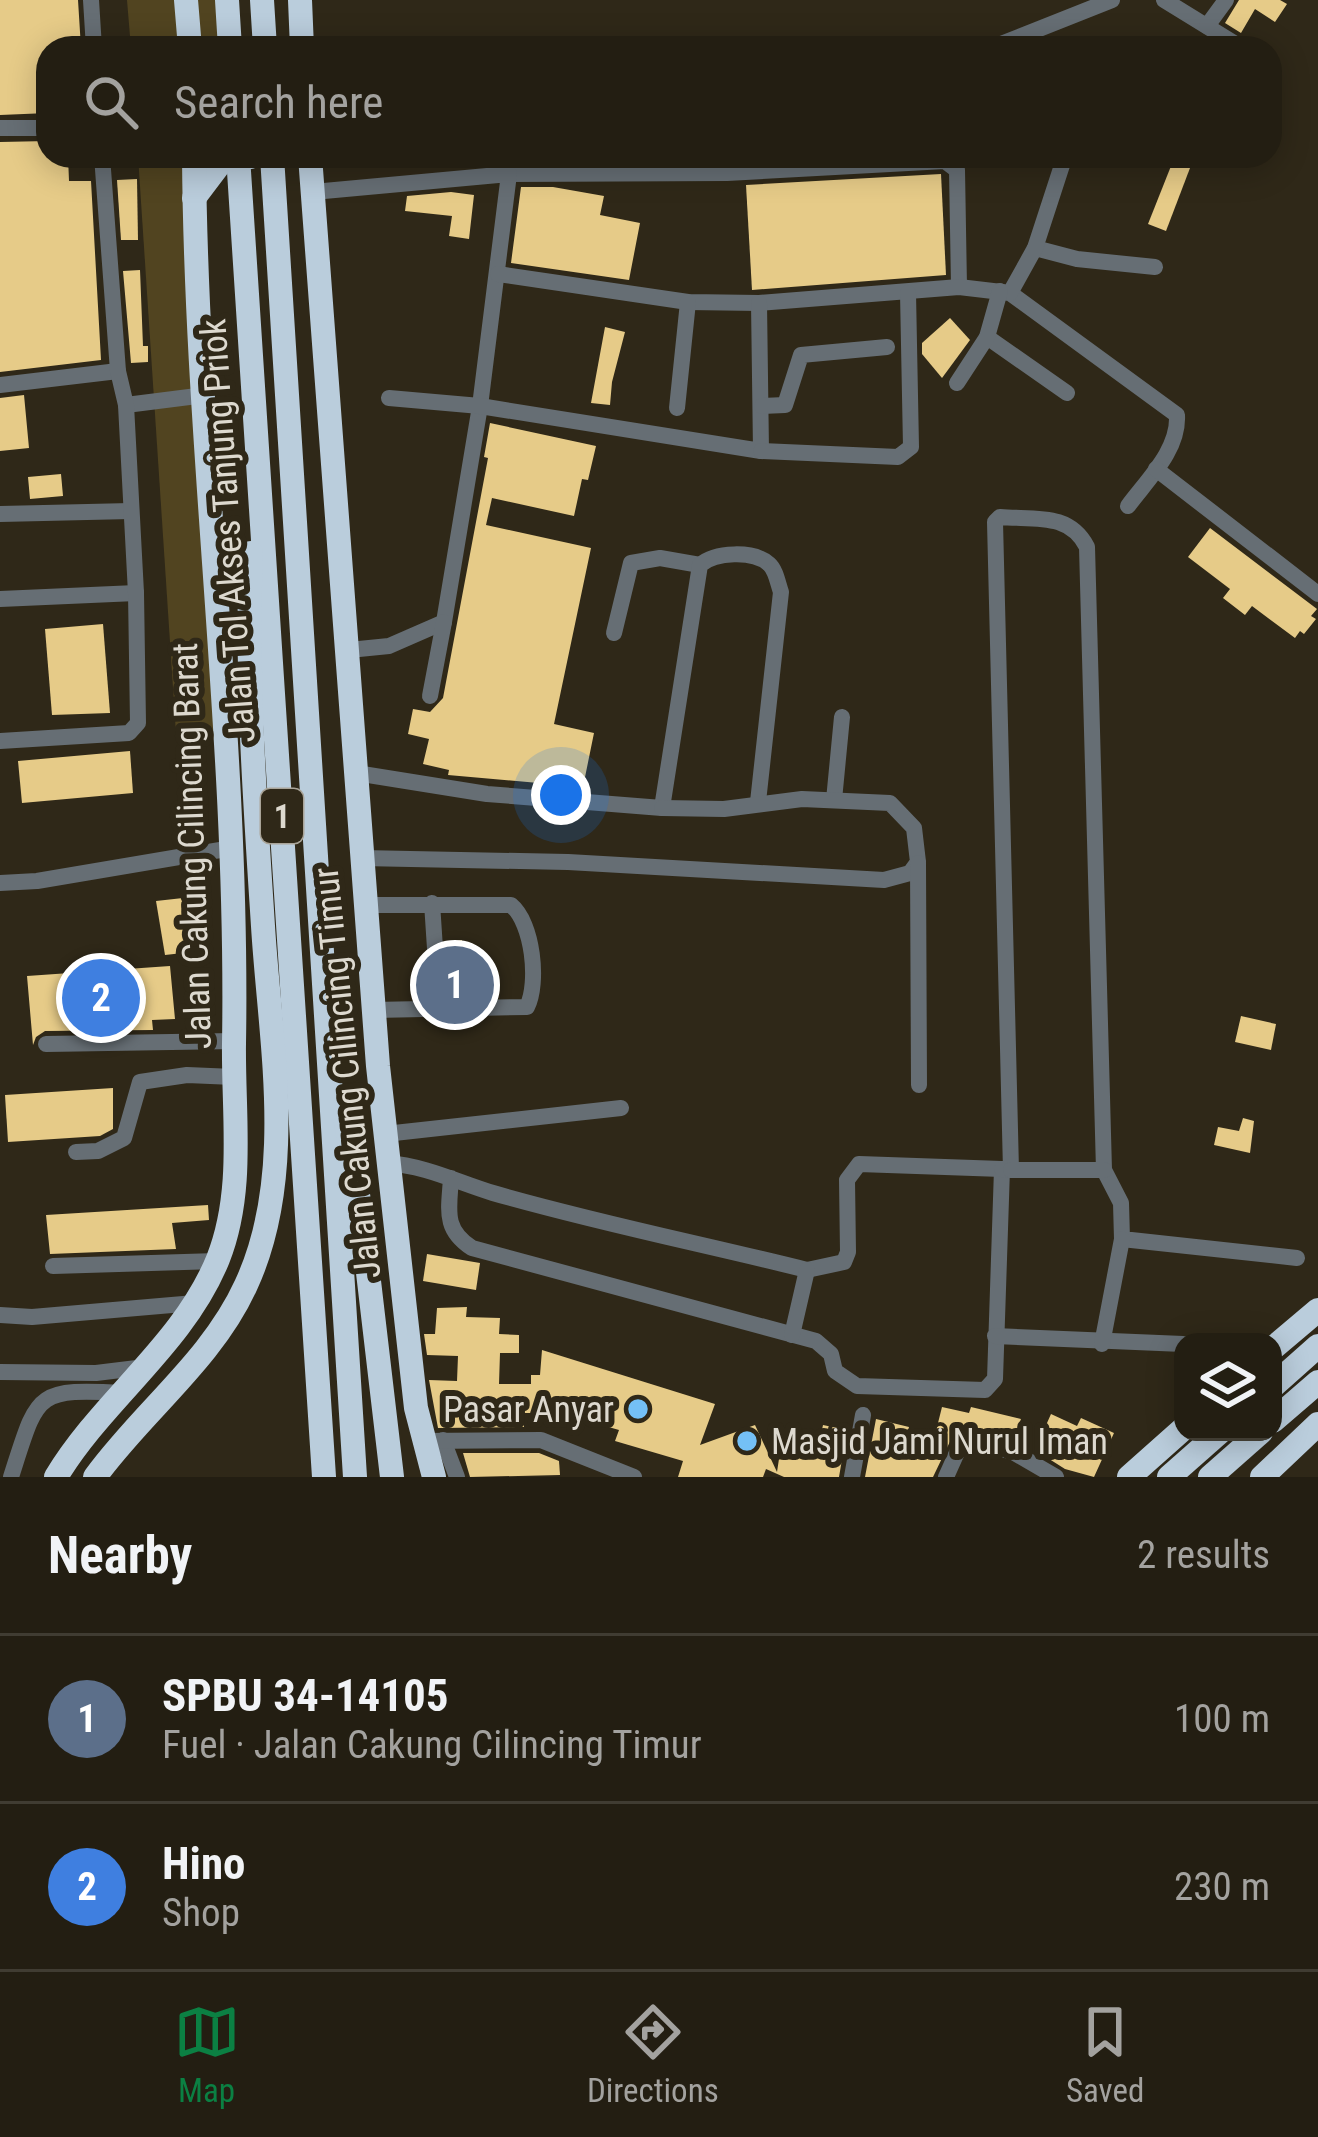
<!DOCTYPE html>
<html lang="en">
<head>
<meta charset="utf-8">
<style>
	:root { --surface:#231e12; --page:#2f2b20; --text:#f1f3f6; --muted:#a3a29f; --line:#403c32; --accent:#0b8043 }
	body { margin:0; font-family:"Roboto Condensed",sans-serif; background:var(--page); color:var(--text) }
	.controls { position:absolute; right:36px; bottom:36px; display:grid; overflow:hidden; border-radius:24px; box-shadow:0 6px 30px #0003 }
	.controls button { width:108px; height:108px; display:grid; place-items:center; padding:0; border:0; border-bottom:3px solid var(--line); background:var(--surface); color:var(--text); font:60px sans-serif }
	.you { position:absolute; left:561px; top:795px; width:42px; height:42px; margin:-30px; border:9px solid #fff; border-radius:50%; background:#1a73e8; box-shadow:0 0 0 18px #1a73e833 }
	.badge { display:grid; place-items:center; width:78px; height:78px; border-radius:50%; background:var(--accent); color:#fff; font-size:39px; font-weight:700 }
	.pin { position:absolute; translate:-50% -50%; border:6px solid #fff; box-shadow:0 3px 12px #0006 }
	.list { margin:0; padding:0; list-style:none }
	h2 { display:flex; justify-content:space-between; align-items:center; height:156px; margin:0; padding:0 48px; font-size:51px }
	h2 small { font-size:39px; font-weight:400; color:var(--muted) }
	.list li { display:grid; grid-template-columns:78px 1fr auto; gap:36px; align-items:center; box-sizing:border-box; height:168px; padding:0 48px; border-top:3px solid var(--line) }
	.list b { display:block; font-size:45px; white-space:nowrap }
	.list p { margin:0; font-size:39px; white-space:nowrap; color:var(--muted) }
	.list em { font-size:39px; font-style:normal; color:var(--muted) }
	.icon { flex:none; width:66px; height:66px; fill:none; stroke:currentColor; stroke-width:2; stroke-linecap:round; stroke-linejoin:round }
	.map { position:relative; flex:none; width:1318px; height:1477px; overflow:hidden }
	.search { position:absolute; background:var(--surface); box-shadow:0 6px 30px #0003; left:36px; right:36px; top:36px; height:132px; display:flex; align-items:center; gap:30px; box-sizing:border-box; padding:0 42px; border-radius:36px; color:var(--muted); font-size:45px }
	.sheet { height:492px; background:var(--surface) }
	nav { display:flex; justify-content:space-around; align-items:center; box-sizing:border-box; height:168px; border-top:3px solid var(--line); background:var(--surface); font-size:33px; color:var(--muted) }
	nav a { display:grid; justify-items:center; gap:6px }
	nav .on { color:var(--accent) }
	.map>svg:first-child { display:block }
	.green { fill:#514420 }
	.building { fill:#e6cb88 }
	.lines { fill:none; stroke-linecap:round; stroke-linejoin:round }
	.minor { stroke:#666e74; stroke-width:16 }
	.highway { stroke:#bacddc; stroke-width:24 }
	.poi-dot { fill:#74c0f6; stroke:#2f2818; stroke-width:4.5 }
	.labels { text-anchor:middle; stroke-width:12; stroke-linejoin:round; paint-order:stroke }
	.shield { fill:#2f2818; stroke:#a9a498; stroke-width:3 }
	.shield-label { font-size:33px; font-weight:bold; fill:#ddd9cf }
	.street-label { font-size:36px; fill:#ddd9cf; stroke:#2f2818 }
	.poi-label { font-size:36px; fill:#ddd9cf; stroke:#2f2818; text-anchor:end }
</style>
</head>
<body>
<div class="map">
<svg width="1318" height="1477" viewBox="0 0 1318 1477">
	<rect width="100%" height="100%" fill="#2f2818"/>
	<!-- green -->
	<g class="green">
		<path d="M127 0H227L232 48H131Z"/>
		<path d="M138 156H194L226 740 176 733Z"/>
	</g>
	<!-- building -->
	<g class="building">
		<path d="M0 0H78L81 48H48V113L0 115Z"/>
		<path d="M1239 0H1280L1287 4 1275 22 1255 9 1241 33 1225 23Z"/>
		<path d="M48 141V156H68L69 181H91L101 360 0 372V142Z"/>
		<path d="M1173 161 1190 168 1166 231 1148 224Z"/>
		<path d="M941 174 946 275 752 290 746 185Z"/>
		<path d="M137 179 138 240H121L117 180Z"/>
		<path d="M521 187H553L604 196 600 215 640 223 629 280 511 263Z"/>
		<path d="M451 192 474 195 469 239 449 236 452 216 405 211 407 196Z"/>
		<path d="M140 270 143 346H148V362L131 363 123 271Z"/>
		<path d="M950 318 970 340 942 378 922 354V343Z"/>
		<path d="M605 327 625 332 612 382 610 405 591 403Z"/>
		<path d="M24 395 29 448 0 451V398Z"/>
		<path d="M490 423 596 446 588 480 582 479 574 516 492 498 486 525 591 548 554 724 594 733 583 787 448 775 449 770 423 764 429 739 408 734 413 709 430 712 443 698 488 458 484 457Z"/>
		<path d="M61 474 63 496 30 499 28 477Z"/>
		<path d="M1210 528 1317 609 1311 616 1316 619 1304 634 1300 631 1295 638 1252 606 1245 615 1223 598 1230 589 1188 557Z"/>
		<path d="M103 624 110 713 52 715 45 629Z"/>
		<path d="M130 751 133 793 22 803 18 761Z"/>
		<path d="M183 898 192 952 165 955 156 901Z"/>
		<path d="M462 940 467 995 451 996 447 942Z"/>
		<path d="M170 966 175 1019 152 1020 153 1030 45 1031 36 1037 33 1045 27 976Z"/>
		<path d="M1241 1016 1276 1024 1271 1050 1235 1042Z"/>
		<path d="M113 1088V1129L100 1136 8 1142 5 1095Z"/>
		<path d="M1243 1118 1254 1121 1250 1153 1214 1145 1218 1127 1239 1131Z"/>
		<path d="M208 1205 209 1220 172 1223 176 1249 50 1254 46 1215Z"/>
		<path d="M427 1254 480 1263 476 1290 423 1281Z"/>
		<path d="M467 1307 466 1317 500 1318 499 1334 519 1335V1353H500L499 1384H531V1375H540L542 1350 715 1404 700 1445 755 1425 777 1472 782 1439 819 1444 823 1425 847 1430 839 1477H784L766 1469 763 1477H678L683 1461 615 1441 619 1430 546 1409V1413H524V1427L438 1428 429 1380 457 1381 458 1356 427 1355 424 1334H435L437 1308Z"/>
		<path d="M942 1407 969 1413 971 1407 1021 1419 1013 1439 966 1427 956 1429 933 1477H865L876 1419 909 1427 904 1448 930 1455Z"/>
		<path d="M1051 1414 1077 1426 1081 1418 1114 1433 1094 1477 1065 1469 1035 1450Z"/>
		<path d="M463 1453H539L559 1461 560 1475 470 1477Z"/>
	</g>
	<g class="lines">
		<!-- minor -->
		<g class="minor">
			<path d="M91 0 94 48"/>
			<path d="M1164 0 1242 48"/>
			<path d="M1207 26 1226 0"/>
			<path d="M991 48 1112 0"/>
			<path d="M0 128H48"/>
			<path d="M509 174 727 173 945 161 957 170 959 287"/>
			<path d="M313 192 509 174 480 406 444 622 389 646 349 650"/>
			<path d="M1035 248 1077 259 1155 267"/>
			<path d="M498 274 688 302 759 303 959 287 1010 293 1177 415C1179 450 1148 479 1128 506"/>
			<path d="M1010 293 1035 248 1065 156"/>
			<path d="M987 337 1067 393"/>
			<path d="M957 383 987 337 1000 291"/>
			<path d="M0 385 118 371"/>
			<path d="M389 398 480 406 761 451 759 303"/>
			<path d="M126 405 205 395"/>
			<path d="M762 406 785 405 801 355 887 347"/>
			<path d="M677 408 688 302"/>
			<path d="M761 451 898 457 911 447 908 293"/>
			<path d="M1156 469 1318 594"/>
			<path d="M0 514 131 511"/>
			<path d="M0 599 136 593"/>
			<path d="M614 633 631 563 660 558 700 565"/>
			<path d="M430 696 444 622"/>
			<path d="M196 736 202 920"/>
			<path d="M0 741 129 733 138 723 136 593 126 405 118 371 102 156"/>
			<path d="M356 773 487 794 662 808 700 565C715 552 753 550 769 564 776 570 778 584 781 592L758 802"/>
			<path d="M834 800 842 717"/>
			<path d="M361 858 568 862 884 880 910 873 918 862 914 828 890 803 802 799 724 809 662 808"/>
			<path d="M918 863 919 1085"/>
			<path d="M0 883 37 881 232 848"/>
			<path d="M432 903 439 1009"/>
			<path d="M367 905H511C533 923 539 983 527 1007L373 1010"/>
			<path d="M46 1044 234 1041"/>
			<path d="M385 1134 621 1108"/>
			<path d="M76 1152 98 1151 124 1138 140 1082 187 1075 234 1077"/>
			<path d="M387 1163C426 1166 457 1182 493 1193 597 1223 703 1244 807 1270L844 1262 848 1252 847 1180 859 1164 1002 1169 995 1379 985 1390 857 1386 835 1371 831 1354 816 1341 472 1248C443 1229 449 1210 451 1178"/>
			<path d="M1002 1169 1011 1170 995 522 1000 517C1034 520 1069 512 1087 547L1104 1170 1121 1203 1122 1239 1297 1258"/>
			<path d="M1011 1170H1104"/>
			<path d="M53 1266 217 1261"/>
			<path d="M0 1315 32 1317 195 1303"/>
			<path d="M792 1335 807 1270"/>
			<path d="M995 1336 1183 1344"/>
			<path d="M1102 1344 1122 1239"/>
			<path d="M0 1372 96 1373 145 1367"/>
			<path d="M443 1440 457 1477"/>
			<path d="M422 1441 541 1440 634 1477"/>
			<path d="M11 1477C38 1393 34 1388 124 1393"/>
			<path d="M852 1477 863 1415"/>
			<path d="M946 1477 963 1439 1013 1452 1056 1477"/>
		</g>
		<!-- highway -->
		<g class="highway">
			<path d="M186 0 190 48"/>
			<path d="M227 0 230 48"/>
			<path d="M262 0 265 48"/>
			<path d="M300 0 302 48"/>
			<path d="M238 156 324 1477"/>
			<path d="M272 156 355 1477"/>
			<path d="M310 156 378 1066 416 1408 434 1477"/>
			<path d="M194 198 222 161 250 157"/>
			<path d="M345 1116 361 1213 392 1477"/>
			<path d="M1273 1348 1318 1310"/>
			<path d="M1273 1386 1318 1346"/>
			<path d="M1273 1421 1318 1382"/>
			<path d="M56 1477C103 1399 183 1345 218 1259 245 1191 233 1115 234 1044 239 747 196 452 194 156"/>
			<path d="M95 1477C143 1411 212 1360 246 1285 297 1175 270 1042 263 926 255 802 246 678 251 553"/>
			<path d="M1129 1477 1183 1429"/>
			<path d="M1169 1477 1220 1432"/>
			<path d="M1210 1477 1261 1432"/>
			<path d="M1262 1477 1318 1424"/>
		</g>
	</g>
	<!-- markers -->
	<g class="poi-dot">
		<circle cx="638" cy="1409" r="12"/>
		<circle cx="747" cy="1441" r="12"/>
	</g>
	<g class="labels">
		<!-- shield labels -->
		<rect class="shield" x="261" y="789" width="42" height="54" rx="9"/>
		<g class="shield-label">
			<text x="282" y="828">1</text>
		</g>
		<!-- street labels -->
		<g class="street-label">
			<text transform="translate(227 531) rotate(-94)" y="13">Jalan Tol Akses Tanjung Priok</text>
			<text transform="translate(191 846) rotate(-92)" y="13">Jalan Cakung Cilincing Barat</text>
			<text transform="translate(346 1073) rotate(-96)" y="13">Jalan Cakung Cilincing Timur</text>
		</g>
		<!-- poi labels -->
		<g class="poi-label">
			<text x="614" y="1422">Pasar Anyar</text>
			<text x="771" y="1454" text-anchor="start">Masjid Jami Nurul Iman</text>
		</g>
	</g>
</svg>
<div class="controls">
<button><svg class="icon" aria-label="layers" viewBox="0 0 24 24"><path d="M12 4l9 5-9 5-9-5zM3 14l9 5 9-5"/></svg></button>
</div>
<div class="you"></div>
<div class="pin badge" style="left:455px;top:985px;background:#5c6f8a">1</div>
<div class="pin badge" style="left:101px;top:998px;background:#3f7fe0">2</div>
<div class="search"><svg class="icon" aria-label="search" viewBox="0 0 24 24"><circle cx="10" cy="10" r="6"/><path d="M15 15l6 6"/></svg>Search here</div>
</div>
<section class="sheet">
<h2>Nearby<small>2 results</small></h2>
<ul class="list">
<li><span class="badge" style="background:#5c6f8a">1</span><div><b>SPBU 34-14105</b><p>Fuel · Jalan Cakung Cilincing Timur</p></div><em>100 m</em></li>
<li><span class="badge" style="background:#3f7fe0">2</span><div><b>Hino</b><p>Shop</p></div><em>230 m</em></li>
</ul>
</section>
<nav>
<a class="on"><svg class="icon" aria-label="map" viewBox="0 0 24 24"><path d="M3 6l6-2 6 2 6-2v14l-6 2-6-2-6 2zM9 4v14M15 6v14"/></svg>Map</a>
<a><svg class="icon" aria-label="directions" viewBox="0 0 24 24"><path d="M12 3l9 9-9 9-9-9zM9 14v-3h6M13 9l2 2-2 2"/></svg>Directions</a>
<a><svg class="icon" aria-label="saved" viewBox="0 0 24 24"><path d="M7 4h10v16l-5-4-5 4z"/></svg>Saved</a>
</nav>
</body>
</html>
